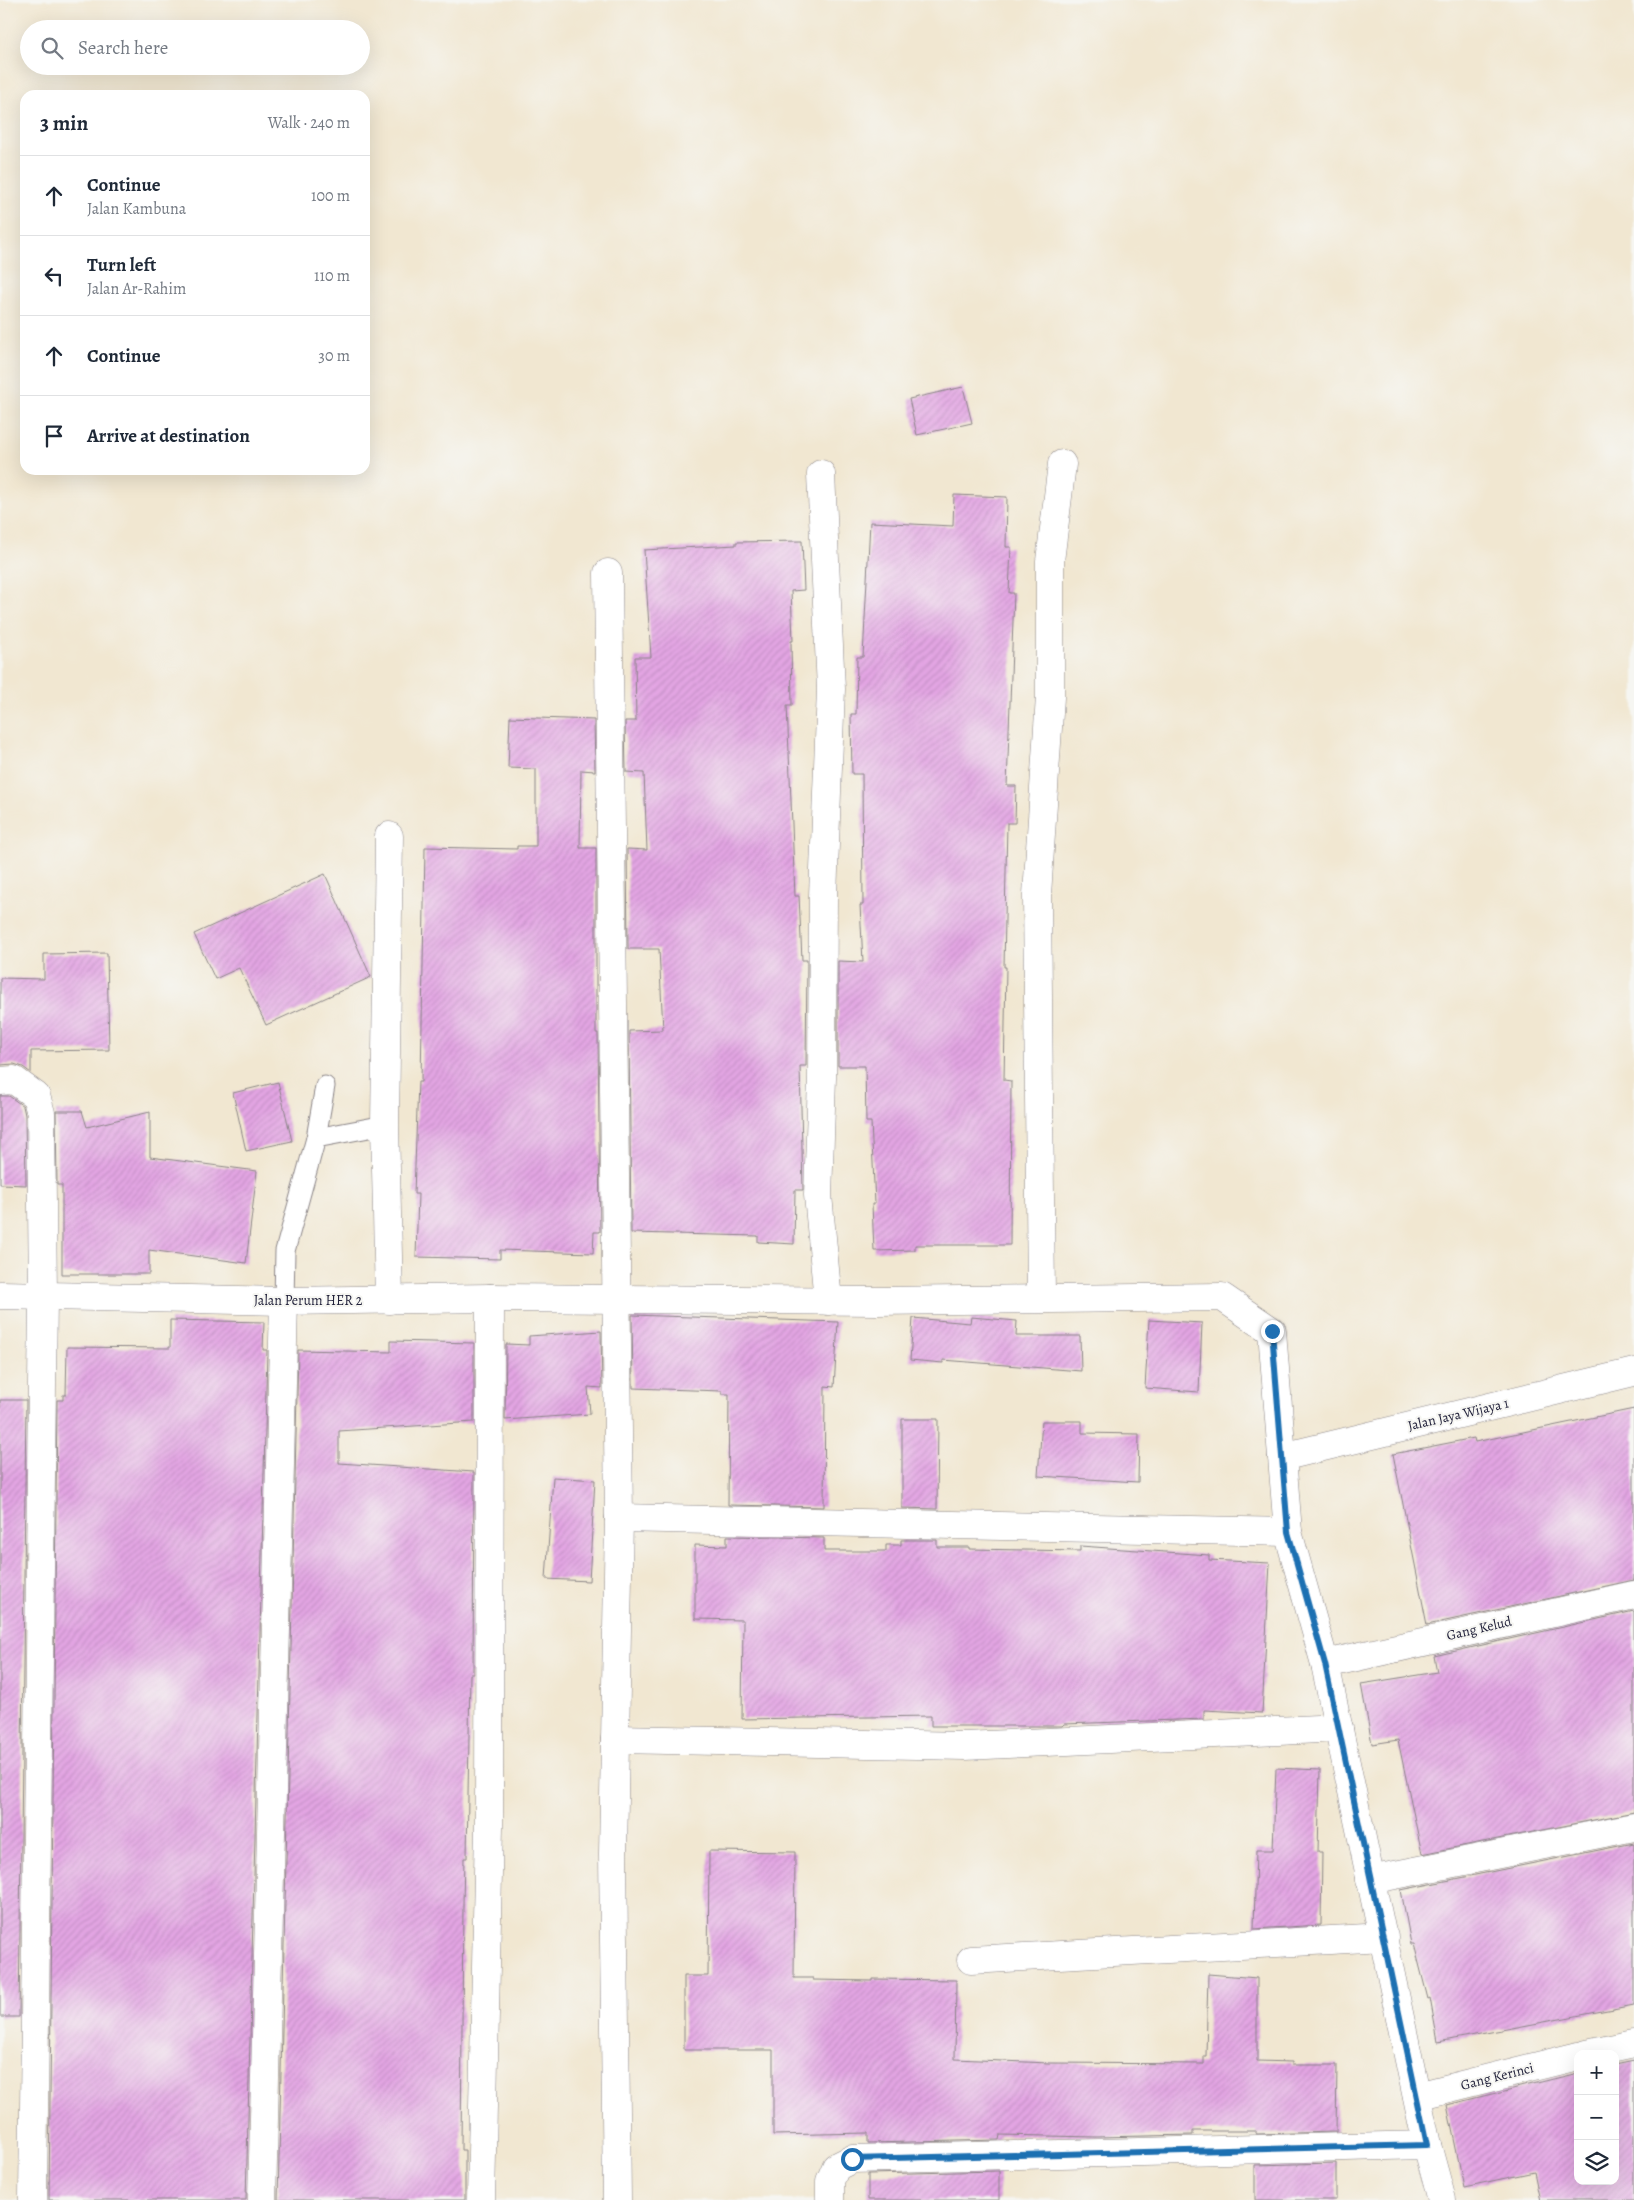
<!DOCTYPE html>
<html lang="en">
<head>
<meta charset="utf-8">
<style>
	:root { --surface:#fff; --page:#f6f6f7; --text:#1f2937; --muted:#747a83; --line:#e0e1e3 }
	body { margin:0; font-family:Alegreya,serif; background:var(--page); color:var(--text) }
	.controls { position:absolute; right:15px; bottom:15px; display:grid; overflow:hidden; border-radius:10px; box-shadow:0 5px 20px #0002 }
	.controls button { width:45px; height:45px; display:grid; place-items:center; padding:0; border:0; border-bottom:1px solid var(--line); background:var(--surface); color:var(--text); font:25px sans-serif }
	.stop { position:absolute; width:15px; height:15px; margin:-11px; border:4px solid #1f6fb2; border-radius:50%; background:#fff }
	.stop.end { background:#1f6fb2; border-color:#fff; box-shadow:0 1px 5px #0008 }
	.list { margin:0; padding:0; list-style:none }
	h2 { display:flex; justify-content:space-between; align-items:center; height:65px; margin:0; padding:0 20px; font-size:21px }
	h2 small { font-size:16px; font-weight:400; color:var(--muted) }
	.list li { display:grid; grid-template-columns:32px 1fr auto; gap:15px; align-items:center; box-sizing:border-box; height:80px; padding:0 20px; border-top:1px solid var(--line) }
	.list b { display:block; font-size:19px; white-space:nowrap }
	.list p { margin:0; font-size:16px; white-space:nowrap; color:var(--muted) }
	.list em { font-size:16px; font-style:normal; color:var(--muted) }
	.icon { flex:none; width:28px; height:28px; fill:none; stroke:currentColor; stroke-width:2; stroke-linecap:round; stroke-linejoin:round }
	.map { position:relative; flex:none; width:1634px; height:2200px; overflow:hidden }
	.search { position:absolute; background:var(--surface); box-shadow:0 5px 20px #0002; left:20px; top:20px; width:350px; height:55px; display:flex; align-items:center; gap:12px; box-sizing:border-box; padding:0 18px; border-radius:28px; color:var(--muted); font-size:19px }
	.panel { position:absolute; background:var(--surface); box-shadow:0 5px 20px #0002; left:20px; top:90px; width:350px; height:385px; border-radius:15px }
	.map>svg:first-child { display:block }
	.building { fill:url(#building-hatch) }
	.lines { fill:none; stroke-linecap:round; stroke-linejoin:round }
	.lane-casing { stroke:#8a8486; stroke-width:21 }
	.street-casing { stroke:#8a8486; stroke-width:29 }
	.lane { stroke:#fff; stroke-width:19 }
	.street { stroke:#fff; stroke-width:28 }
	.route { stroke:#1f6fb2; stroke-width:6 }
	.labels { text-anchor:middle; stroke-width:4; stroke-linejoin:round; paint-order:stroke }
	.street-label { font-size:14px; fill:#22223b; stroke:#f6f6f2 }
</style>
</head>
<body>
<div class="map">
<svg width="1634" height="2200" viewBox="0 0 1634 2200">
	<defs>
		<pattern id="building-hatch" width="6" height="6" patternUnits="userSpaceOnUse" patternTransform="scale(1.25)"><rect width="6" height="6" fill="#e3a5e3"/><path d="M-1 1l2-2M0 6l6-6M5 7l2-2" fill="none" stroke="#c28ec4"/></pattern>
	</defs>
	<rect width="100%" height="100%" fill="#f6f6f2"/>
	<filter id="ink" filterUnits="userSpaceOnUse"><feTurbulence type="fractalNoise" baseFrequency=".02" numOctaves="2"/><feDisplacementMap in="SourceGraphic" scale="10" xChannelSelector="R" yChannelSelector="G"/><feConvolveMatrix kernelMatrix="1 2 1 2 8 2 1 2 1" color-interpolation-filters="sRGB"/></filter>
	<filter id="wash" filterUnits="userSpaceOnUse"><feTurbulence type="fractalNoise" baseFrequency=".0096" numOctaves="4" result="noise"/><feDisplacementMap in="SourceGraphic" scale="20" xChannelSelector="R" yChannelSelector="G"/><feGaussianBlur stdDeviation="1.12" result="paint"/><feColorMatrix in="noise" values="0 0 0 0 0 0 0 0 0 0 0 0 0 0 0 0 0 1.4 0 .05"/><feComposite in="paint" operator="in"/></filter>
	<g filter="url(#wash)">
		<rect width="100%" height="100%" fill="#f1e7d1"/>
		<g id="blocks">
			<!-- building -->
			<g class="building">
				<path d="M963 387 972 423 917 435 909 399Z"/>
				<path d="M954 495 1007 497 1006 547H1011L1009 593H1014L1007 786H1016L1015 823H1007L1004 967H1006L1004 1080 1011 1081 1010 1245H915V1250L874 1251 872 1204H875L871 1122H866L865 1066H838V961L863 962 860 905H863L862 774H852L851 714H856L857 657H863L870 522 953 526Z"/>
				<path d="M802 541 804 590 791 591 793 641H791L792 705H787L795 896H799L802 960H807L806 1066H800L803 1190H795L794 1244 758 1242V1236L631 1233 629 1031 663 1030 659 949H628L627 849 647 850 644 773 626 772 625 721H636L635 657H651L644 550 736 545V542Z"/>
				<path d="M510 717 594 720 595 771 581 770 580 848H596V1033H598L600 1232H594L593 1253 500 1250V1259L416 1257 418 1194H414L418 1082H421L425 847 517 849V846H536V769L508 768Z"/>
				<path d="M325 874 371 977 266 1025 239 968 215 979 194 934Z"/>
				<path d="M107 953 109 1050 31 1051V1073L23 1067 14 1064 0 1065V978L44 979V954Z"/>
				<path d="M278 1082 292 1141 246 1151 233 1093Z"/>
				<path d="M0 1096H9L23 1106 25 1115 26 1185 0 1184Z"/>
				<path d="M56 1111H82L87 1127 150 1112V1157L257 1171 246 1263 149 1250V1274H62V1185H57Z"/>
				<path d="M632 1315 838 1322 834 1387 825 1386 824 1507 728 1505 729 1394H722V1391L633 1388Z"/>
				<path d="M971 1317 1017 1321 1016 1336H1080L1081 1371 943 1360V1363L910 1360 913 1318 970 1323Z"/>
				<path d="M170 1320 264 1322 263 1350H267L246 2200H49L57 1400H63V1395H66L67 1347 170 1348Z"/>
				<path d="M1149 1320 1202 1323 1199 1392 1145 1388Z"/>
				<path d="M601 1331 602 1388 588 1387 590 1414 505 1420 506 1344 529 1345V1336Z"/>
				<path d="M391 1341 474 1343V1422L339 1431V1463L474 1472 473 1674H470L467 1858H464L463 1904 461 2150H465V2200H278L298 1350 391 1352Z"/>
				<path d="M0 1400H26L19 2017H0Z"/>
				<path d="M1634 1409V1580L1427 1625 1393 1454 1474 1438 1475 1442Z"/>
				<path d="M902 1419H938L937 1509 902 1508Z"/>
				<path d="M1042 1421H1082V1433L1139 1434 1138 1482 1038 1476Z"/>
				<path d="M553 1477 595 1480 589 1581 546 1579Z"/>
				<path d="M727 1536 824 1538V1551H886V1545H901V1540H937V1547H969V1549L1080 1551V1546L1209 1555V1560L1270 1563 1262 1713 1204 1710V1719L1064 1724 1062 1726H931V1716L742 1719 743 1620 695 1619V1545L727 1546Z"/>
				<path d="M1634 1611V1812L1422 1854 1398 1740 1372 1744 1361 1684 1437 1672 1434 1656Z"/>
				<path d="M1276 1768 1320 1770 1318 1852H1322L1321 1925 1254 1929 1256 1850H1273Z"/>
				<path d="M1634 1843V2005L1438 2042 1430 1998 1428 1999 1414 1944H1411L1401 1890Z"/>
				<path d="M709 1851 795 1852 794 1978H813V1980L872 1981V1979L956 1980 955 2059 1049 2063 1204 2064V2056H1206L1208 1974 1257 1978V2061L1292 2062V2065H1337L1336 2132 1256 2134V2131H1193V2135L1096 2137 1000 2135 999 2140 868 2143V2133L773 2135V2050H684V1976H708Z"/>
				<path d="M1634 2061V2200H1540L1534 2172 1464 2187 1447 2105 1578 2073V2181H1615V2065Z"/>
				<path d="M1336 2163V2200H1255V2165Z"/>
				<path d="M999 2171V2200H868V2174Z"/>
			</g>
		</g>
	</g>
	<g filter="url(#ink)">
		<use href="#blocks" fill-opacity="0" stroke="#8a8486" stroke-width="1"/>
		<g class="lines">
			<!-- lane casing -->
			<g class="lane-casing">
				<g id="lane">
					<path d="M316 1138 385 1125"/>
					<path d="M284 1301 285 1251 316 1138 325 1086"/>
				</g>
			</g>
			<!-- street casing -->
			<g class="street-casing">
				<g id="street">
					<path d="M821 474 831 689 823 896 822 1078 818 1195 828 1301"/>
					<path d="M608 573 619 1518 613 1854 617 2200"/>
					<path d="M389 836 385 1125 389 1300"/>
					<path d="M0 1081 14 1080 36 1096 41 1113 43 1295 33 2200"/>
					<path d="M0 1295 284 1301 490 1298 877 1301 1222 1297 1272 1331 1288 1532 1325 1664 1427 2145 1442 2200"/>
					<path d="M1041 1298 1037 895 1050 697V561L1062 464"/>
					<path d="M1282 1457 1634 1372"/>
					<path d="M619 1518 1288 1532"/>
					<path d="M1325 1664 1634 1595"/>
					<path d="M615 1739 965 1746 1339 1728"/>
					<path d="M1370 1880 1634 1827"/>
					<path d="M971 1960 1384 1937"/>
					<path d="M1587 2054 1634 2044"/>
					<path d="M1417 2096 1578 2056"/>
					<path d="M262 2200 284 1301"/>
					<path d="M481 2200 489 1826 490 1298"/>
					<path d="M830 2200V2181L836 2167 852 2159 1427 2145"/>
				</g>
			</g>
			<!-- lane -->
			<use href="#lane" class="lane"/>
			<!-- street -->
			<use href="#street" class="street"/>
		</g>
	</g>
	<g class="lines" filter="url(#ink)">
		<!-- route -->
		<path class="route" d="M852 2159 1427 2145 1325 1664 1288 1532 1272 1331"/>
	</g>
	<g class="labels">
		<!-- street labels -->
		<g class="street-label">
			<text x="308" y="1305">Jalan Perum HER 2</text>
			<text transform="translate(1458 1414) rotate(-13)" y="5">Jalan Jaya Wijaya 1</text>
			<text transform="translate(1479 1628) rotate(-13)" y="5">Gang Kelud</text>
			<text transform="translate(1497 2076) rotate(-14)" y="5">Gang Kerinci</text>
		</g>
	</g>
</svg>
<div class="controls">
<button>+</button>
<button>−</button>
<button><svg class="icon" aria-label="layers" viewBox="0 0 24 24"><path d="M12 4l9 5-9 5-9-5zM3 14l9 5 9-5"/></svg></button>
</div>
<div class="stop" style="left:852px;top:2159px"></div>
<div class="stop end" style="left:1272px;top:1331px"></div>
<div class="search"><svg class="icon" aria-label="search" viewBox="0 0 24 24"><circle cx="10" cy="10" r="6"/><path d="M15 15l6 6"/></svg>Search here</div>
<section class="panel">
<h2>3 min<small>Walk · 240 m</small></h2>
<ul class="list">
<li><svg class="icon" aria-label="ahead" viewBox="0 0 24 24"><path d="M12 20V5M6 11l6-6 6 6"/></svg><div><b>Continue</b><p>Jalan Kambuna</p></div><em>100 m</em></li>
<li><svg class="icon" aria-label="left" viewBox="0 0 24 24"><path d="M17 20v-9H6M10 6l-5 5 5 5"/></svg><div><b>Turn left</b><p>Jalan Ar-Rahim</p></div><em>110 m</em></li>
<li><svg class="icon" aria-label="ahead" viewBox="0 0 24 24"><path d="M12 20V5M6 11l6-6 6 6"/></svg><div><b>Continue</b></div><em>30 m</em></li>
<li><svg class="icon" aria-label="arrive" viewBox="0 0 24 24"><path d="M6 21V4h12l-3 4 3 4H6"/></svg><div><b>Arrive at destination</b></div></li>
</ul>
</section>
</div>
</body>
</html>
